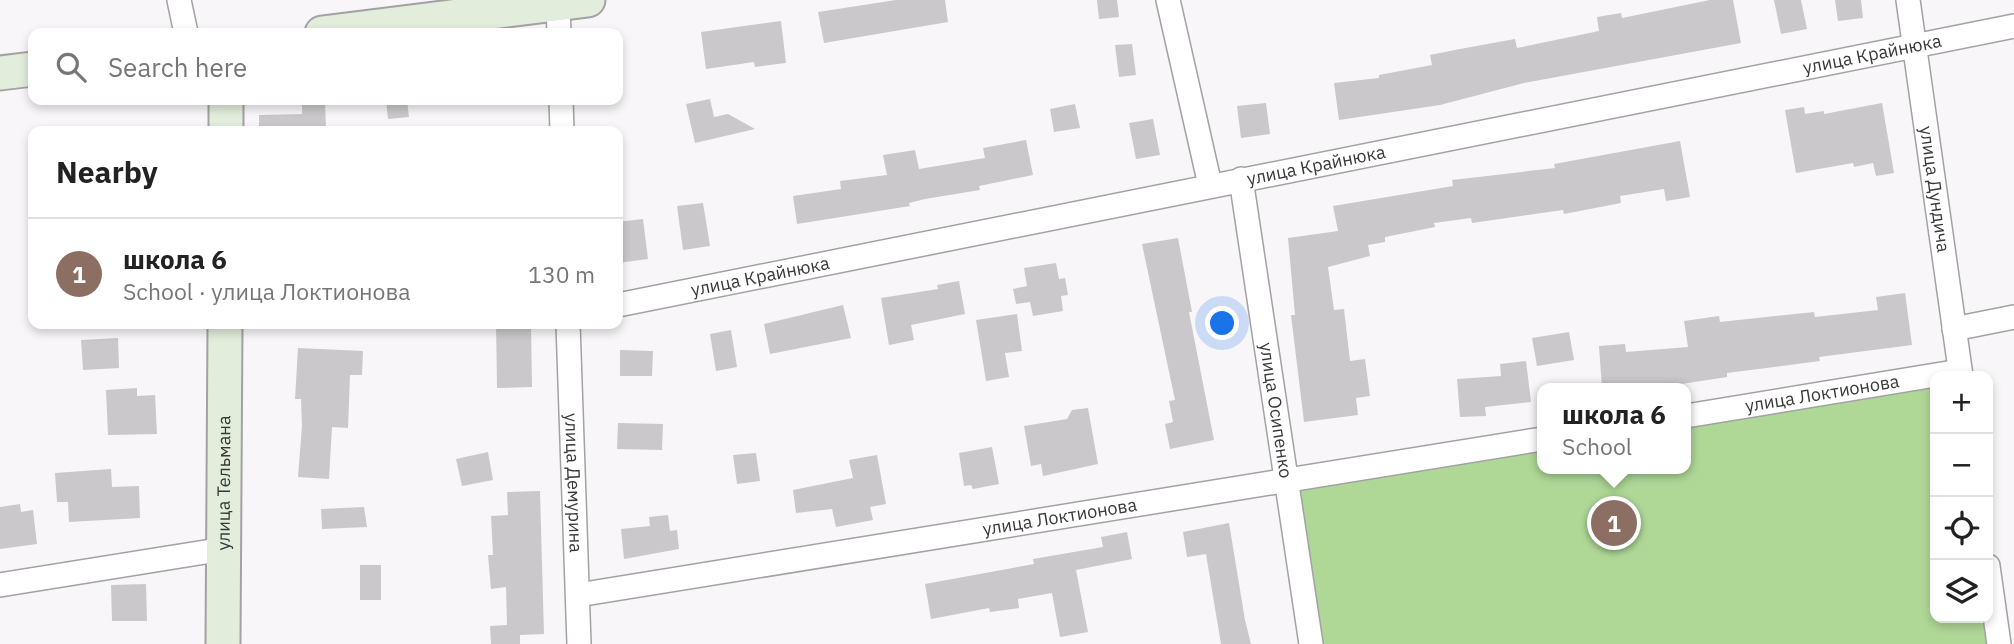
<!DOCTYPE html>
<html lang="en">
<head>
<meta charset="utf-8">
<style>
	:root { --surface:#fff; --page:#f6f6f6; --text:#222; --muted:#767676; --line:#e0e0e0; --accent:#548d29 }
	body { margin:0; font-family:"IBM Plex Sans",sans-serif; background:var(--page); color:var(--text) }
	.controls { position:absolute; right:21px; bottom:21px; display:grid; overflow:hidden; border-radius:14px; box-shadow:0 4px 10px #0003 }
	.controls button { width:63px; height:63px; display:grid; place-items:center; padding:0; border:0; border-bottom:2px solid var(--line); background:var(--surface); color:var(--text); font:35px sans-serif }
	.you { position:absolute; left:1223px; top:324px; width:24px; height:24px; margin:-18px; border:5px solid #fff; border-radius:50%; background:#1a73e8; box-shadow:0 0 0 10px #1a73e833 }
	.badge { display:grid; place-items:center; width:46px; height:46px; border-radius:50%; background:var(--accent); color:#fff; font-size:23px; font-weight:700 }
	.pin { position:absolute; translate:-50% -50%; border:4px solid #fff; box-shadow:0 2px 7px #0006 }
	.popup { position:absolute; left:1537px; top:383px; width:154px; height:91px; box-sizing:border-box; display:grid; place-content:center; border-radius:14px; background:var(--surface); filter:drop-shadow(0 2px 5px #0005); font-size:23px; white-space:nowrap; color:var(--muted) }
	.popup b { font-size:26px; color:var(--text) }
	.popup::after { content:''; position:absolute; left:50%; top:100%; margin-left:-14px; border:14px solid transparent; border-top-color:var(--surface) }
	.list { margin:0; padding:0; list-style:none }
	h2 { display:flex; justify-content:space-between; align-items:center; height:91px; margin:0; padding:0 28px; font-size:30px }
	h2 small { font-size:23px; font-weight:400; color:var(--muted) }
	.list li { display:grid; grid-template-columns:46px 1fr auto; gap:21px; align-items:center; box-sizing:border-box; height:112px; padding:0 28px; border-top:2px solid var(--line) }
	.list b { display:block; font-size:26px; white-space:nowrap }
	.list p { margin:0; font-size:23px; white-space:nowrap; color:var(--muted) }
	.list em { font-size:23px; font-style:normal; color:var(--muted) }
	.icon { flex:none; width:38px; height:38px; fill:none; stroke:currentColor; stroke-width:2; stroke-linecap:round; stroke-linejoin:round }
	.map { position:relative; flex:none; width:2014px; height:644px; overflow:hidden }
	.search { position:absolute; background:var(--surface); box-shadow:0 4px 10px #0003; left:28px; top:28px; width:595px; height:77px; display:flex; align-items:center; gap:18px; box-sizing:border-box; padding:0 24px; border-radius:14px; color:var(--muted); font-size:26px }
	.panel { position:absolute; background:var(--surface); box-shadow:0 4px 10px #0003; left:28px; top:126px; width:595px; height:203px; border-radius:14px }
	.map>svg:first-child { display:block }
	.green { fill:#afd897 }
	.building { fill:#cac8cb }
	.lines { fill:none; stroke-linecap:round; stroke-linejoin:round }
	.street-casing { stroke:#a3a1a4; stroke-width:26 }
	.secondary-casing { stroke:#a3a1a4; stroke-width:37 }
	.street { stroke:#fff; stroke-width:23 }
	.secondary { stroke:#e2eddb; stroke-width:33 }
	.labels { text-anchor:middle; stroke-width:7; stroke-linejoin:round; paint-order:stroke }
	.street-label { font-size:18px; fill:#383739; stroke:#fff }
</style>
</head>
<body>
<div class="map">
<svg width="2014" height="644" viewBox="0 0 2014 644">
	<rect width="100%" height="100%" fill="#f8f6f9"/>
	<!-- green -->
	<path class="green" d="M1935 376V618H1988L1999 644H1311L1286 480 1542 439V469H1686V416Z"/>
	<!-- building -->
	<g class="building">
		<path d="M896 0H945L948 22 824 43 818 12Z"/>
		<path d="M1097 0H1117L1119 17 1099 19Z"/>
		<path d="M1710 0H1733L1741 43 1524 83 1440 105 1339 120 1334 83 1379 78V75L1432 65 1430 55 1460 49 1515 39 1517 48 1599 31 1597 17 1621 13 1622 18Z"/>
		<path d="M1774 0H1801L1807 29 1781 34Z"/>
		<path d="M1835 0H1861L1863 18 1838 21Z"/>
		<path d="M781 21 786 63 755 67 754 62 706 69 701 32Z"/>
		<path d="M1132 44 1136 75 1119 77 1115 45Z"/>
		<path d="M710 99 714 117 728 114 755 129 695 143 686 104Z"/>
		<path d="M302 100H325L326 131H259V115L302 114Z"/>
		<path d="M386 100H407L409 117 388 119Z"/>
		<path d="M1266 103 1270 134 1241 138 1237 106Z"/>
		<path d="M1882 103 1894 173 1876 176 1873 163 1854 167 1853 163 1796 173 1785 110 1804 107 1805 114 1824 111V114Z"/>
		<path d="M1075 104 1080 128 1054 132 1050 109Z"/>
		<path d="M1153 119 1160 155 1136 159 1129 123Z"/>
		<path d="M1026 140 1033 175 979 186 980 190 925 199 909 203 910 206 797 224 793 196 841 189 840 181 887 175 883 155 915 150 919 169 985 158 983 148Z"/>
		<path d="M1680 141 1690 197 1666 201 1664 189 1620 196 1621 203 1564 214 1563 210 1472 223 1471 218 1434 223 1435 227 1385 237V242L1368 245 1370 256 1328 267 1334 310 1344 309 1350 361 1365 359 1370 396 1356 398 1358 415 1304 422 1291 315H1295L1288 238 1338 231 1333 206 1453 186 1452 180 1555 168 1554 164Z"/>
		<path d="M703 203 710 246 683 250 677 206Z"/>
		<path d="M643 219 648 259 618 263V222Z"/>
		<path d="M1178 238 1192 312H1189L1214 440 1170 449 1165 424 1173 422 1169 401 1175 400 1142 244Z"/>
		<path d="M1056 263 1059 279 1065 278 1068 295 1061 296 1063 311 1033 316 1030 302 1016 304 1013 289 1027 286 1024 268Z"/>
		<path d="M959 281 965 314 911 325 914 340 889 345 881 298 938 289 937 285Z"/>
		<path d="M1905 293 1912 345 1819 357 1820 361 1727 373V377L1675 385 1602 388 1599 346 1625 344 1626 352 1688 347 1684 321 1719 316 1720 322 1814 312 1815 317 1878 310 1876 297Z"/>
		<path d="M843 305 851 338 770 354 764 324Z"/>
		<path d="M1017 314 1022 351 1005 353 1009 377 986 381 976 320Z"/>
		<path d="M496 324H531L532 387 497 388Z"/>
		<path d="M731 330 737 367 716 371 710 334Z"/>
		<path d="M1569 332 1574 360 1537 366 1532 338Z"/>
		<path d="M118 338 119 368 83 370 81 340Z"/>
		<path d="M298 348 363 351 362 375H350L348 428 332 427 329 479 298 477 302 426 301 399H295Z"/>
		<path d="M620 350 653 351 652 376H620Z"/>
		<path d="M1526 361 1531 402 1485 407 1486 416 1460 417 1457 379 1501 376 1500 364Z"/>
		<path d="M137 388V396L155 395 157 434 108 435 106 390Z"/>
		<path d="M1088 408 1098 464 1043 476 1041 464 1031 466 1024 426 1067 419 1072 410Z"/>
		<path d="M618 423 663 424 662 450 617 449Z"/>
		<path d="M992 447 999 484 973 489 971 485 964 486 959 453Z"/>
		<path d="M488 452 493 480 462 486 456 459Z"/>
		<path d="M756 453 760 481 737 484 733 455Z"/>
		<path d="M877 455 886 504 870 507 873 520 836 527 832 509 796 513 793 490 853 478 849 460Z"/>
		<path d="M111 469 112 487 139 486 140 518 69 522 68 502H57L55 473Z"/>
		<path d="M540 491 544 634 520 635V644H491L490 626 507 625 506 587 491 589 488 555H493L491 516 508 515 507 492Z"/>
		<path d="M20 504 21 512 33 510 37 544 0 549V507Z"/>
		<path d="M364 507 367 527 322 529 321 509Z"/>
		<path d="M668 515 670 531 677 530 679 549 624 559 621 529 650 526 649 517Z"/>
		<path d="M1229 523 1245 620 1251 644H1221L1206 554 1187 557 1183 532Z"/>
		<path d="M1127 532 1132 559 1076 570 1088 632 1060 637 1052 593 1018 599 1019 608 990 612 989 608 931 619 925 584 1034 564 1033 559 1103 547 1101 537Z"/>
		<rect x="360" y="565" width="21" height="35"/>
		<path d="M146 584 147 621H112L111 585Z"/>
	</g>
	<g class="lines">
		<!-- street casing -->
		<g class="street-casing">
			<g id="street">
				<path d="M179 0 186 33"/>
				<path d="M1168 0 1210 185"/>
				<path id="s1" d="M1908 0 1961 376"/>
				<path d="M558 5 559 33"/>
				<path d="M561 100 562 131"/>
				<path id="s2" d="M1241 179 1311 644"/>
				<path id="s3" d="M618 305 2014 26"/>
				<path id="s4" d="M568 324 579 644"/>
				<path d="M1954 329 2014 317"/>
				<path id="s5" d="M1686 416 1960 371"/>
				<path d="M1988 566 1999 644"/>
				<path d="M0 585 224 549"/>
				<path id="s6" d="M578 595 1542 439"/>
			</g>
		</g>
		<!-- secondary casing -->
		<g class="secondary-casing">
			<g id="secondary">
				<path d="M322 33 588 0"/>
				<path d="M0 73 33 69"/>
				<path d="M226 131V100"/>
				<path id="s7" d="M223 644 225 324"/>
			</g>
		</g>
		<!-- street -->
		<use href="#street" class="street"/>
		<!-- secondary -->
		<use href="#secondary" class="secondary"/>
	</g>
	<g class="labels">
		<!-- street labels -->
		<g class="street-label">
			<text dy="6" stroke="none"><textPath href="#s3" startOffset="1279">улица Крайнюка</textPath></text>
			<text dy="6" stroke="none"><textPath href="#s3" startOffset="712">улица Крайнюка</textPath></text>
			<text dy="6" stroke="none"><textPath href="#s1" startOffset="191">улица Дундича</textPath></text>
			<text dy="6" stroke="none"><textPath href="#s3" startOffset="145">улица Крайнюка</textPath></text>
			<text dy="6" stroke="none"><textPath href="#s5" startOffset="138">улица Локтионова</textPath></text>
			<text dy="6" stroke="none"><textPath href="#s2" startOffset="234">улица Осипенко</textPath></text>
			<text dy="6" stroke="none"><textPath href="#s7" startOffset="161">улица Тельмана</textPath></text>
			<text dy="6" stroke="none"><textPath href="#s4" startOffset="159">улица Демурина</textPath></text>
			<text dy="6" stroke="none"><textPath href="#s6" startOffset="488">улица Локтионова</textPath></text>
		</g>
	</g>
</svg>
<div class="controls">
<button>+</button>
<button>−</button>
<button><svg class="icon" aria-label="locate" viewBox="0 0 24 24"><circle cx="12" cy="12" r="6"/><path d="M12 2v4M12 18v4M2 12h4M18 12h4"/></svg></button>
<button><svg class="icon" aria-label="layers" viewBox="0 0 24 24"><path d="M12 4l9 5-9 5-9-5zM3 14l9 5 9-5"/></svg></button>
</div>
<div class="you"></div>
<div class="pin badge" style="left:1614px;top:523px;background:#8d6e63">1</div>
<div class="popup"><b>школа 6</b>School</div>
<div class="search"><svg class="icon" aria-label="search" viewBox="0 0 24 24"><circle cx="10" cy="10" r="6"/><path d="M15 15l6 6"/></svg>Search here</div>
<section class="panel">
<h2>Nearby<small></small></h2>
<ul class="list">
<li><span class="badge" style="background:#8d6e63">1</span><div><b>школа 6</b><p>School · улица Локтионова</p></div><em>130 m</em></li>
</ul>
</section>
</div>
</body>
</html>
